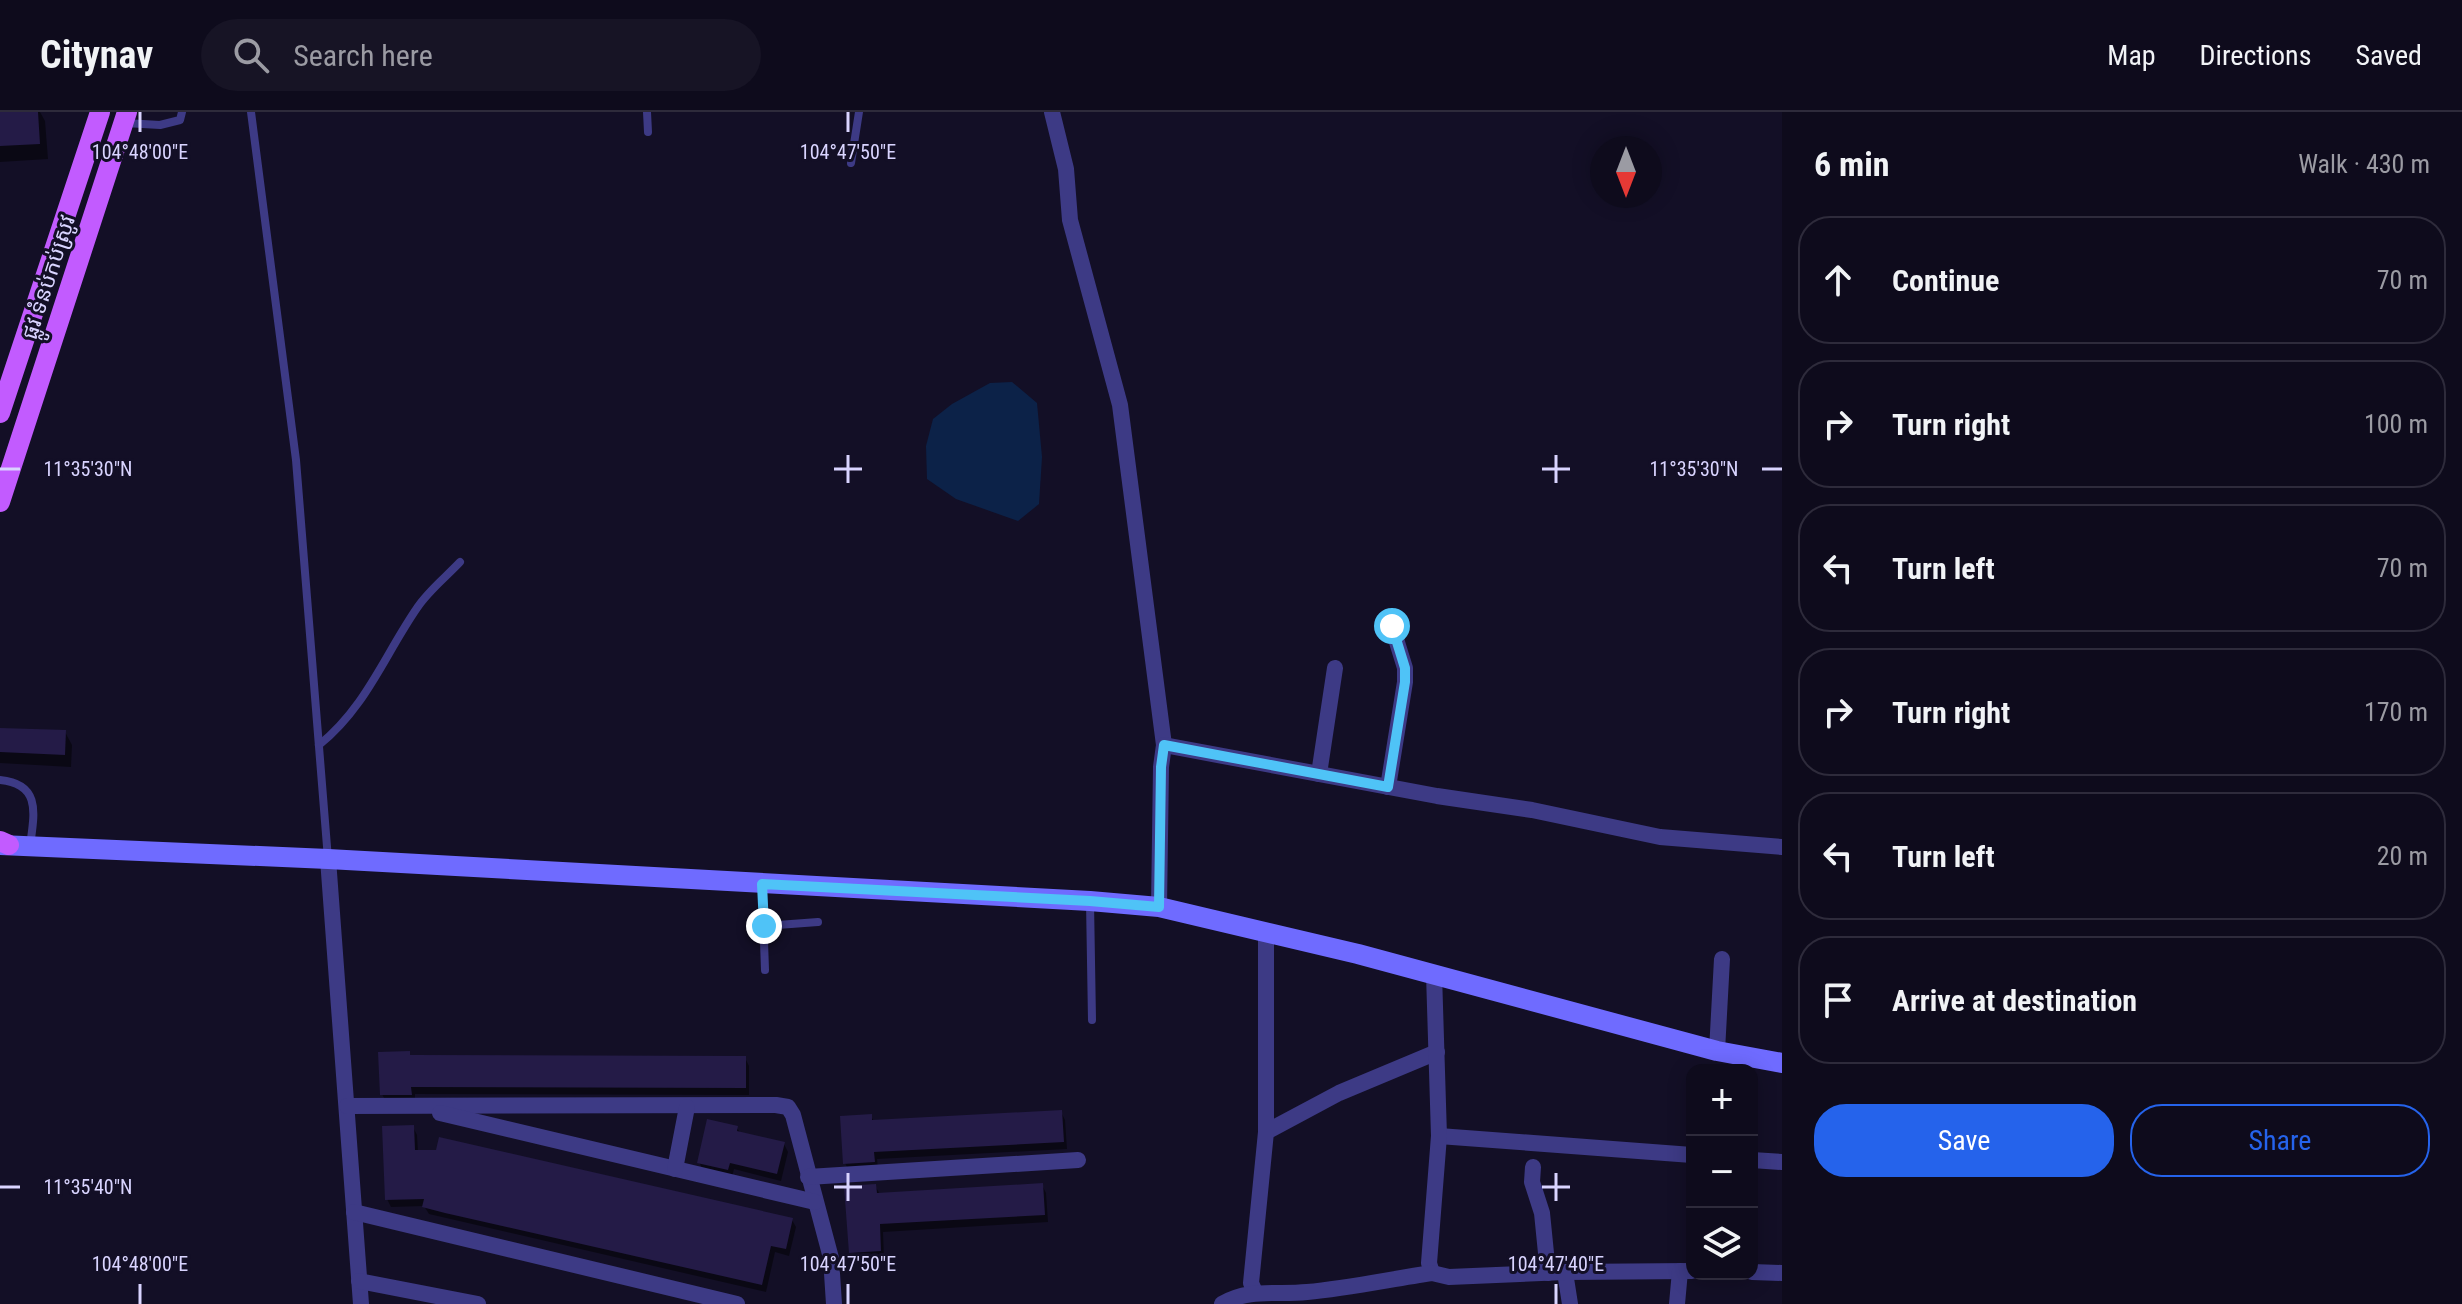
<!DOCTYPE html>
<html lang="en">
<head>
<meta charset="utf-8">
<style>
	:root { --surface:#0e0b1c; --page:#171425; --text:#f1f3f6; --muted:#9b9ba3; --line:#2e2b3b; --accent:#2563eb }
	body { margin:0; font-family:"Roboto Condensed","Noto Sans Khmer",sans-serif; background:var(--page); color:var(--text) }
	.controls { position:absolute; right:24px; bottom:24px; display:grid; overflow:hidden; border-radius:16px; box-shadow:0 4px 20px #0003 }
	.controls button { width:72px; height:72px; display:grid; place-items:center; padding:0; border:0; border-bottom:2px solid var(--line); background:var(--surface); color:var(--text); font:40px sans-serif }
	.compass { position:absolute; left:1590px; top:24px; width:72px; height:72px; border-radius:50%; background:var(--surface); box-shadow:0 4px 20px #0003; rotate:180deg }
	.stop { position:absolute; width:24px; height:24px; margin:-18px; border:6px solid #4fc3f7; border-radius:50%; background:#fff }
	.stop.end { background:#4fc3f7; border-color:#fff; box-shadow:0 2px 8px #0008 }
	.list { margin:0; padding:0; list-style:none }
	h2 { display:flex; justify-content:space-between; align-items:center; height:104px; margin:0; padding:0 32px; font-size:34px }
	h2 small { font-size:26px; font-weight:400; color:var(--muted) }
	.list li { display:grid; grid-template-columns:52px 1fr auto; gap:24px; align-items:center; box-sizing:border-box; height:128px; margin:0 16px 16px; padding:0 16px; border:2px solid var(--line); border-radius:32px }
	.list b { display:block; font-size:30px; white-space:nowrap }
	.list em { font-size:26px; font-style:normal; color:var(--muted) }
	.actions { display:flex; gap:16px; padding:24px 32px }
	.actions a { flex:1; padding:18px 0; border:2px solid var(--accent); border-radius:32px; text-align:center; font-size:28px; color:var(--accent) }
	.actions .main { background:var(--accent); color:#fff }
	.icon { flex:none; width:44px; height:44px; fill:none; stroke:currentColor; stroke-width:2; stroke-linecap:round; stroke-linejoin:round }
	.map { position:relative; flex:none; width:1782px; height:1192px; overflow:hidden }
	header { display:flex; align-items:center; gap:48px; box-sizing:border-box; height:112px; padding:0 40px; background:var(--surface); border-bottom:2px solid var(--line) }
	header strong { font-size:38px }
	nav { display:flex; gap:44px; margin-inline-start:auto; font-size:28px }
	.search { width:560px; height:72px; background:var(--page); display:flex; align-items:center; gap:20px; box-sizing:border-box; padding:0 28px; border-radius:44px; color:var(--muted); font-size:30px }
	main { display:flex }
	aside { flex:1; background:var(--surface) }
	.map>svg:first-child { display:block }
	.water { fill:#0c2248 }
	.shadow { fill:#0007 }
	.building { fill:#241b47 }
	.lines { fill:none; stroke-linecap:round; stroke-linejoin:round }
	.service { stroke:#3d3a85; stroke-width:8 }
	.minor { stroke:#3d3a85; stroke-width:16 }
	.secondary { stroke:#6f6bff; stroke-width:20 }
	.primary { stroke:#c25bff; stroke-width:20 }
	.route { stroke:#4fc3f7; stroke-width:10 }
	.ticks { fill:none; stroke:#d9d4ff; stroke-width:3 }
	.labels { text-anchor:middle; stroke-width:6; stroke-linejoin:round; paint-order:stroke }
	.street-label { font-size:22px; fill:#d9d4ff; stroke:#130f26 }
	.ticks-label { font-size:20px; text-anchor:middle; fill:#d9d4ff; stroke:#130f26; stroke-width:6; stroke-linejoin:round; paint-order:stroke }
</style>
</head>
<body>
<header>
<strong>Citynav</strong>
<div class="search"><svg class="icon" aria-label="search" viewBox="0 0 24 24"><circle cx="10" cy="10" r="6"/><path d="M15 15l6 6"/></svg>Search here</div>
<nav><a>Map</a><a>Directions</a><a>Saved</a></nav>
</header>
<main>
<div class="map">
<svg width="1782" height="1192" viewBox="0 0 1782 1192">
	<rect width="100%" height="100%" fill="#130f26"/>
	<!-- water -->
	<path class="water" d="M1012 270 1037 291 1042 345 1039 392 1018 409 956 387 927 367 926 334 933 307 952 292 990 271Z"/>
	<!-- shadow -->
	<g class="shadow">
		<path d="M0 0H40L45 9 48 47 0 50Z"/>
		<path d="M0 618 65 620 72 633 71 655 0 651Z"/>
		<path d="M411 945 745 946 749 954V983L415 982V990H386L382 982Z"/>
		<path d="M1061 1000 1065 1008 1067 1037 877 1047 878 1057 849 1059 845 1051 871 1004 874 1010Z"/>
		<path d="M413 1015 417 1023 418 1040 792 1108 796 1115 789 1144 775 1140 766 1180 429 1102 424 1094 391 1095 387 1087Z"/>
		<path d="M737 1016 741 1022 784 1032 788 1040 781 1069 734 1057 732 1065 703 1058 699 1050Z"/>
		<path d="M1042 1073 1046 1081 1048 1110 883 1120 884 1146 855 1148 851 1140 875 1074 880 1082Z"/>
	</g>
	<!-- building -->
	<g class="building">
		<path d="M0 0H38L40 32 0 34Z"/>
		<path d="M0 616 66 618 65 643 0 640Z"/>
		<path d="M410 939V943L746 944V976L411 975 412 983H380L378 940Z"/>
		<path d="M1062 998 1064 1030 874 1040 875 1050 843 1052 840 1004 872 1002V1008Z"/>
		<path d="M707 1007 738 1014 737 1019 785 1030 777 1062 730 1051 728 1058 697 1051Z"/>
		<path d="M414 1013 415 1038H436L439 1025 793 1106 786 1137 771 1134 762 1173 445 1101 422 1095 424 1087 385 1088 382 1014Z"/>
		<path d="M1043 1071 1045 1103 880 1112 881 1139 849 1141 844 1074 876 1072 877 1081Z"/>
	</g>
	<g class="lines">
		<!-- service -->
		<g class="service">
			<path d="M251 0 296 348 328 747"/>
			<path d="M647 0 648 20"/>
			<path d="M125 11 160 13 180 8 182 0"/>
			<path d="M851 51 859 0"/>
			<path d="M319 633C366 595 384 544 417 496 428 479 446 465 460 450"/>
			<path d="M0 668C42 672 34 703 30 734"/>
			<path d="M762 772 765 858"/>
			<path d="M1090 790 1092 908"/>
			<path d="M764 814 818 810"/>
		</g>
		<!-- minor -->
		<g class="minor">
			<path d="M1052 0 1066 57 1070 108 1120 293 1164 633 1161 655 1159 795"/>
			<path d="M1164 633 1437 684 1532 698 1660 725 1782 735"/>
			<path d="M1319 662 1335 556"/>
			<path d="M1388 675 1405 570V556L1392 514"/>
			<path d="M328 747 361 1192"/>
			<path d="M1717 939 1722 847"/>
			<path d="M347 994 776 993 788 995 793 1003 831 1146 834 1192"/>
			<path d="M440 1001 815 1090"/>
			<path d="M1266 1020 1339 981 1437 940"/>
			<path d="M1439 1024 1692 1043"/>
			<path d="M1752 1048 1782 1050"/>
			<path d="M1533 1055 1532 1070 1542 1101 1548 1161"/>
			<path d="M675 1057 687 995"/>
			<path d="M808 1065 1078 1048"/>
			<path d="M354 1100 737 1192"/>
			<path d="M1565 1160 1570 1192"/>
			<path d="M1752 1160 1782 1161"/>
			<path d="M1432 1161 1429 1151 1439 1024 1434 862"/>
			<path d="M359 1169 478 1192"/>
			<path d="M1255 1180 1251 1171 1266 1020V821"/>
			<path d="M1222 1192C1249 1176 1277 1183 1307 1180 1349 1176 1391 1167 1432 1161L1449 1165 1565 1160 1692 1159"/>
			<path d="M1677 1192 1680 1159"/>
		</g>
		<!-- secondary -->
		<path class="secondary" d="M0 733 328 747 1090 789 1159 795 1358 842 1717 939 1782 951"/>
		<!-- primary -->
		<g class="primary">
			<path d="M0 301 100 0"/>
			<path d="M0 390 127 0"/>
			<path d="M0 729 9 733"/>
		</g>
	</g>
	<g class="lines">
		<!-- route -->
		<path class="route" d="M764 814 762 772 1090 789 1159 795 1161 655 1164 633 1388 675 1405 570V556L1392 514"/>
	</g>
	<!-- ticks -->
	<path class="ticks" d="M140 0V20M848 0V20M848 343V371M1556 343V371M0 357H20M834 357H862M1542 357H1570M1762 357H1782M848 1061V1089M1556 1061V1089M0 1075H20M834 1075H862M1542 1075H1570M140 1172V1192M848 1172V1192M1556 1172V1192"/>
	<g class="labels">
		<!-- street labels -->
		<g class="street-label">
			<text transform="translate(48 165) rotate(-72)" y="8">ផ្លូវ ទំនប់កប់ស្រូវ</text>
		</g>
	</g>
	<g class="ticks-label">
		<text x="140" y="47">104°48'00"E</text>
		<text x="848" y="47">104°47'50"E</text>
		<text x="1694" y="364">11°35'30"N</text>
		<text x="88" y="364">11°35'30"N</text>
		<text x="88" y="1082">11°35'40"N</text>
		<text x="140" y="1159">104°48'00"E</text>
		<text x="848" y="1159">104°47'50"E</text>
		<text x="1556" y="1159">104°47'40"E</text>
	</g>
</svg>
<div class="controls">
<button>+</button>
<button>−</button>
<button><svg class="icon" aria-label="layers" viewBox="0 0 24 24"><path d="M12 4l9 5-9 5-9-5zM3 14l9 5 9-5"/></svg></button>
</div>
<svg class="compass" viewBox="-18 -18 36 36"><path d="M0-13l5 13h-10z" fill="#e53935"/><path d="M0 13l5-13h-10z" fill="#9b9ba3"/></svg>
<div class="stop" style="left:1392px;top:514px"></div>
<div class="stop end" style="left:764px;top:814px"></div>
</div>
<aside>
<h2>6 min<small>Walk · 430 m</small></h2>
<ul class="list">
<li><svg class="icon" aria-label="ahead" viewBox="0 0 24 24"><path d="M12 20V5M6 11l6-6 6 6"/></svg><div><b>Continue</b></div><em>70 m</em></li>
<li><svg class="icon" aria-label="right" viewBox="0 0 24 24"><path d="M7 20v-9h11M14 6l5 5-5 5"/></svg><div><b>Turn right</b></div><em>100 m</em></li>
<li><svg class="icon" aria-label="left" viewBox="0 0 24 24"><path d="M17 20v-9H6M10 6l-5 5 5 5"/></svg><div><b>Turn left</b></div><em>70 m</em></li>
<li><svg class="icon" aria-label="right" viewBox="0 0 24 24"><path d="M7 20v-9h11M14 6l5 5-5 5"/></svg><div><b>Turn right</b></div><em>170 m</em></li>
<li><svg class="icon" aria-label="left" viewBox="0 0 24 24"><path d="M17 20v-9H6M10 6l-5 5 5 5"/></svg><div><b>Turn left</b></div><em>20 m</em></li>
<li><svg class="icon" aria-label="arrive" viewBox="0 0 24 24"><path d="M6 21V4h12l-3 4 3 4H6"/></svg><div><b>Arrive at destination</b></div></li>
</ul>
<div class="actions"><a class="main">Save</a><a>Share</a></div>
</aside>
</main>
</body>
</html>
